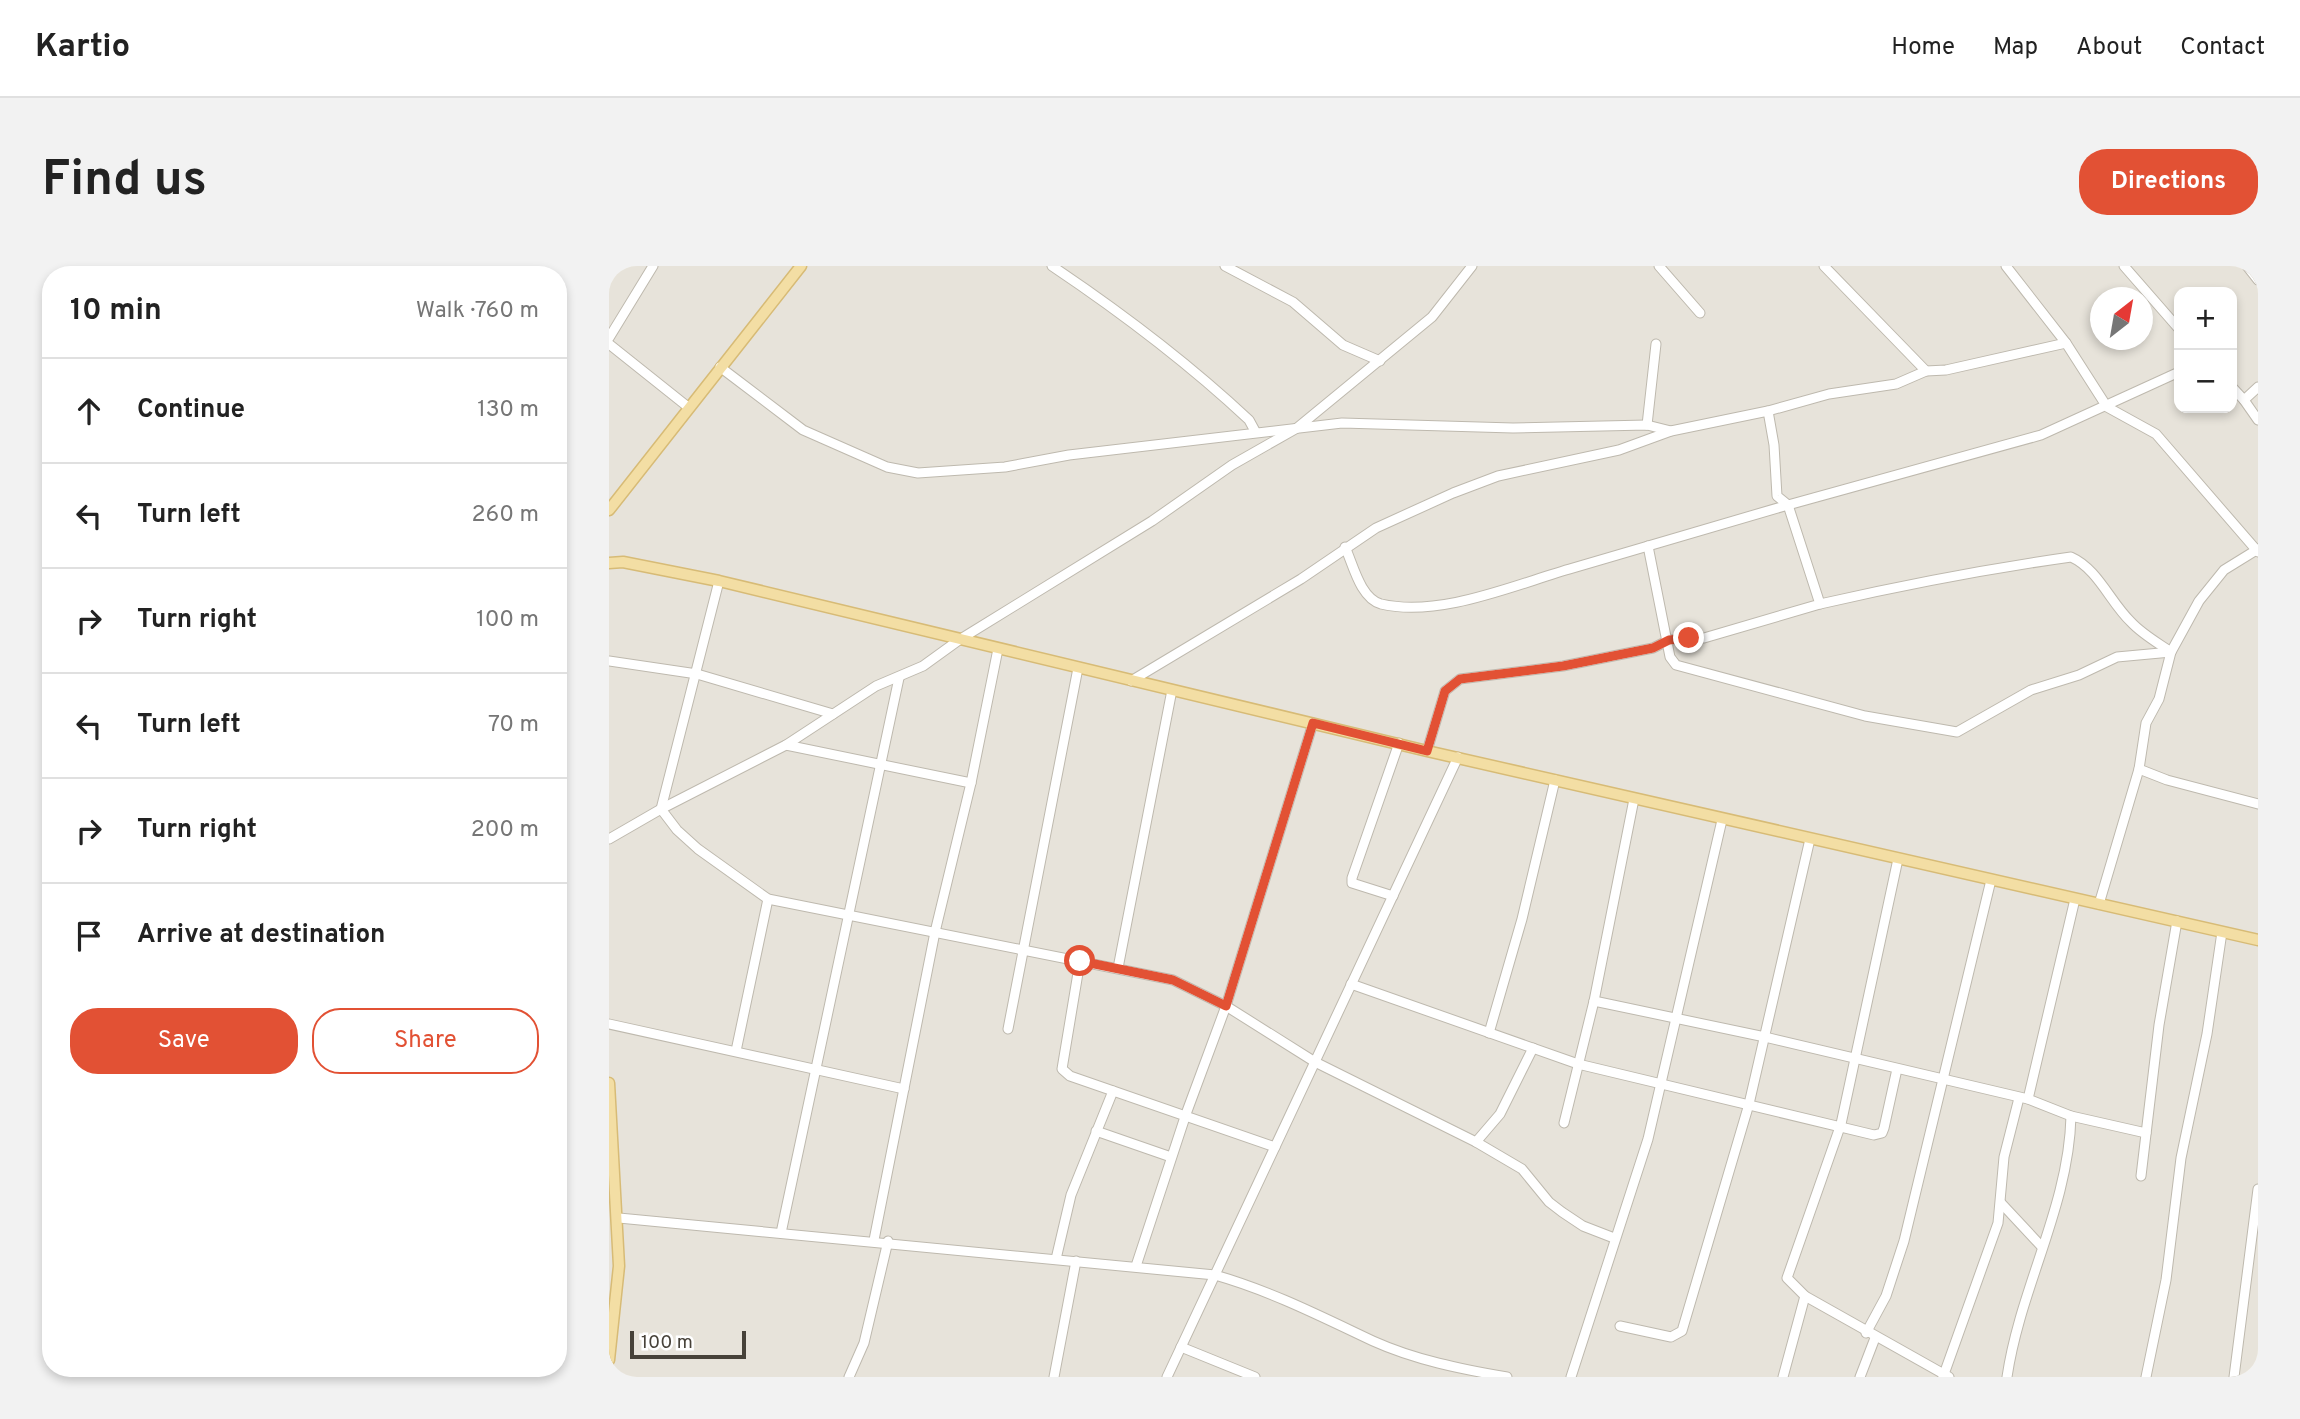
<!DOCTYPE html>
<html lang="en">
<head>
<meta charset="utf-8">
<style>
	:root { --surface:#fff; --page:#f2f2f2; --text:#222; --muted:#767676; --line:#e0e0e0; --accent:#e25134 }
	body { margin:0; font-family:Overpass,sans-serif; background:var(--page); color:var(--text) }
	.controls { position:absolute; right:21px; top:21px; display:grid; overflow:hidden; border-radius:14px; box-shadow:0 4px 10px #0003 }
	.controls button { width:63px; height:63px; display:grid; place-items:center; padding:0; border:0; border-bottom:2px solid var(--line); background:var(--surface); color:var(--text); font:35px sans-serif }
	.compass { position:absolute; left:1481px; top:21px; width:63px; height:63px; border-radius:50%; background:var(--surface); box-shadow:0 4px 10px #0003; rotate:31deg }
	.scale { position:absolute; left:21px; bottom:18px; width:116px; box-sizing:border-box; padding-left:7px; border:4px solid #474239; border-top:0; font-size:19px; line-height:24px; white-space:nowrap; color:#474239; -webkit-text-stroke:5px #fff; paint-order:stroke }
	.stop { position:absolute; width:21px; height:21px; margin:-16px; border:5px solid #e25134; border-radius:50%; background:#fff }
	.stop.end { background:#e25134; border-color:#fff; box-shadow:0 2px 7px #0008 }
	.list { margin:0; padding:0; list-style:none }
	h2 { display:flex; justify-content:space-between; align-items:center; height:91px; margin:0; padding:0 28px; font-size:30px }
	h2 small { font-size:23px; font-weight:400; color:var(--muted) }
	.list li { display:grid; grid-template-columns:46px 1fr auto; gap:21px; align-items:center; box-sizing:border-box; height:105px; padding:0 28px; border-top:2px solid var(--line) }
	.list b { display:block; font-size:26px; white-space:nowrap }
	.list em { font-size:23px; font-style:normal; color:var(--muted) }
	.actions { display:flex; gap:14px; padding:21px 28px }
	.actions a { flex:1; padding:16px 0; border:2px solid var(--accent); border-radius:28px; text-align:center; font-size:24px; color:var(--accent) }
	.actions .main { background:var(--accent); color:#fff }
	.icon { flex:none; width:38px; height:38px; fill:none; stroke:currentColor; stroke-width:2; stroke-linecap:round; stroke-linejoin:round }
	.map { position:relative; flex:none; width:1649px; height:1111px; overflow:hidden; border-radius:28px }
	header { display:flex; align-items:center; gap:42px; box-sizing:border-box; height:98px; padding:0 35px; background:var(--surface); border-bottom:2px solid var(--line) }
	header strong { font-size:33px }
	nav { display:flex; gap:38px; margin-inline-start:auto; font-size:24px }
	.intro { display:flex; align-items:center; justify-content:space-between; box-sizing:border-box; height:168px; padding:0 42px }
	h1 { margin:0; font-size:49px }
	.button { padding:18px 32px; border-radius:28px; background:var(--accent); color:#fff; font-size:24px; font-weight:700 }
	main { display:flex; gap:42px; padding:0 42px }
	aside { flex:1; background:var(--surface); border-radius:28px; box-shadow:0 4px 10px #0003 }
	.map>svg:first-child { display:block }
	.residential { fill:#e7e3da; fill-rule:evenodd }
	.lines { fill:none; stroke-linecap:round; stroke-linejoin:round }
	.minor-casing { stroke:#beb9ae; stroke-width:11 }
	.major-casing { stroke:#d7bb76; stroke-width:13 }
	.minor { stroke:#fff; stroke-width:9 }
	.major { stroke:#f3dea4; stroke-width:10 }
	.route { stroke:#e25134; stroke-width:9 }
</style>
</head>
<body>
<header>
<strong>Kartio</strong>
<nav><a>Home</a><a>Map</a><a>About</a><a>Contact</a></nav>
</header>
<div class="intro"><h1>Find us</h1><a class="button">Directions</a></div>
<main>
<aside>
<h2>10 min<small>Walk · 760 m</small></h2>
<ul class="list">
<li><svg class="icon" aria-label="ahead" viewBox="0 0 24 24"><path d="M12 20V5M6 11l6-6 6 6"/></svg><div><b>Continue</b></div><em>130 m</em></li>
<li><svg class="icon" aria-label="left" viewBox="0 0 24 24"><path d="M17 20v-9H6M10 6l-5 5 5 5"/></svg><div><b>Turn left</b></div><em>260 m</em></li>
<li><svg class="icon" aria-label="right" viewBox="0 0 24 24"><path d="M7 20v-9h11M14 6l5 5-5 5"/></svg><div><b>Turn right</b></div><em>100 m</em></li>
<li><svg class="icon" aria-label="left" viewBox="0 0 24 24"><path d="M17 20v-9H6M10 6l-5 5 5 5"/></svg><div><b>Turn left</b></div><em>70 m</em></li>
<li><svg class="icon" aria-label="right" viewBox="0 0 24 24"><path d="M7 20v-9h11M14 6l5 5-5 5"/></svg><div><b>Turn right</b></div><em>200 m</em></li>
<li><svg class="icon" aria-label="arrive" viewBox="0 0 24 24"><path d="M6 21V4h12l-3 4 3 4H6"/></svg><div><b>Arrive at destination</b></div></li>
</ul>
<div class="actions"><a class="main">Save</a><a>Share</a></div>
</aside>
<div class="map">
<svg width="1649" height="1111" viewBox="0 0 1649 1111">
	<rect width="100%" height="100%" fill="#f4f1eb"/>
	<!-- residential -->
	<path class="residential" d="M0 0H1649V1111H0ZM1570 26H1623V142H1570ZM1492 32H1534V74H1492Z"/>
	<g class="lines">
		<!-- minor casing -->
		<g class="minor-casing">
			<g id="minor">
				<path d="M443 0C513 47 578 96 640 154L646 165"/>
				<path d="M616 0 684 36 734 79 771 95"/>
				<path d="M1050 0 1091 47"/>
				<path d="M1215 0 1317 105"/>
				<path d="M1397 0 1457 77 1498 141 1547 168 1649 286"/>
				<path d="M1515 0 1570 63"/>
				<path d="M1638 0 1649 14"/>
				<path d="M0 72 44 0"/>
				<path d="M0 78 79 141"/>
				<path d="M111 101 194 164 278 201 309 207 396 201 460 189 733 157 904 162 1038 159 1062 165"/>
				<path d="M1623 121 1635 134 1649 121"/>
				<path d="M1635 134 1649 154"/>
				<path d="M1159 145 1220 128 1287 118 1317 105 1337 104 1457 77"/>
				<path d="M1038 159 1047 78"/>
				<path d="M1039 280 1061 391 1067 399 1256 450 1348 466 1422 424 1470 409 1508 391 1562 386 1590 335 1615 304 1649 283"/>
				<path d="M736 281C744 298 751 332 772 338 832 352 907 318 964 302 1036 281 1107 260 1179 239L1211 338 1095 372 1060 374 1044 382 954 400 851 413 836 425 818 485"/>
				<path d="M110 315 52 543 68 564 89 583 159 633 564 714 617 740 706 796 867 876 891 848 924 782"/>
				<path d="M1211 338C1294 319 1377 303 1462 291 1489 303 1501 336 1522 356 1533 368 1549 377 1562 386L1550 433 1537 457 1530 503 1490 638"/>
				<path d="M0 395 88 408 224 448"/>
				<path d="M522 415 692 313 767 262 844 227 889 210 1010 184 1062 165 1159 145 1165 179 1168 230 1179 239 1432 169 1570 106"/>
				<path d="M177 479 362 517"/>
				<path d="M1530 503 1558 514 1649 538"/>
				<path d="M0 573 52 543 177 479 267 420 314 400 350 374 543 255 623 199 688 162 823 51 863 0"/>
				<path d="M1289 593 1232 858 1178 1012 1196 1030 1340 1111"/>
				<path d="M784 630 743 617V612L790 477"/>
				<path d="M471 695 453 803 461 810 666 881"/>
				<path d="M509 702 563 424"/>
				<path d="M742 718 969 798 1265 869 1273 867 1275 862 1288 803"/>
				<path d="M985 735 1156 771 1419 833 1462 850 1537 867"/>
				<path d="M0 758 295 823"/>
				<path d="M399 763 469 402"/>
				<path d="M880 767 913 653 946 514"/>
				<path d="M127 785 159 633"/>
				<path d="M1419 833 1466 633"/>
				<path d="M955 857 985 735 1025 533"/>
				<path d="M487 865 562 891"/>
				<path d="M867 876 913 903 940 936 953 946 974 960 1005 972"/>
				<path d="M1532 910 1550 759 1568 655"/>
				<path d="M1392 937 1433 981"/>
				<path d="M10 952 606 1009C662 1025 711 1050 764 1075 806 1094 852 1103 898 1111"/>
				<path d="M172 967 290 412"/>
				<path d="M265 974 326 666 362 517 389 383"/>
				<path d="M447 993 462 929 504 825"/>
				<path d="M527 1000 577 848 617 740 704 457"/>
				<path d="M1011 1060 1062 1071 1073 1065 1140 838 1201 573"/>
				<path d="M1257 1067 1277 1030 1295 975 1382 614"/>
				<path d="M572 1081 646 1111"/>
				<path d="M240 1111 255 1077 279 975"/>
				<path d="M445 1111 467 995"/>
				<path d="M558 1111 849 491"/>
				<path d="M962 1111 1039 873 1113 554"/>
				<path d="M1174 1111 1196 1030"/>
				<path d="M1251 1111 1266 1072"/>
				<path d="M1334 1111 1389 957 1395 891 1410 832"/>
				<path d="M1398 1111C1411 1022 1460 940 1462 850"/>
				<path d="M1537 1111 1557 1014 1572 892 1598 768 1613 666"/>
				<path d="M1625 1111 1649 923"/>
			</g>
		</g>
		<!-- major casing -->
		<g class="major-casing">
			<g id="major">
				<path d="M0 244 192 0"/>
				<path d="M0 297 14 296 110 315 818 485 1649 674"/>
				<path d="M0 817 10 1000 0 1094"/>
			</g>
		</g>
		<!-- minor -->
		<use href="#minor" class="minor"/>
		<!-- major -->
		<use href="#major" class="major"/>
	</g>
	<g class="lines">
		<!-- route -->
		<path class="route" d="M471 695 564 714 617 740 704 457 818 485 836 425 851 413 954 400 1044 382 1060 374 1080 372"/>
	</g>
</svg>
<div class="controls">
<button>+</button>
<button>−</button>
</div>
<svg class="compass" viewBox="-18 -18 36 36"><path d="M0-13l5 13h-10z" fill="#e53935"/><path d="M0 13l5-13h-10z" fill="#767676"/></svg>
<div class="scale">100 m</div>
<div class="stop" style="left:471px;top:695px"></div>
<div class="stop end" style="left:1080px;top:372px"></div>
</div>
</main>
</body>
</html>
